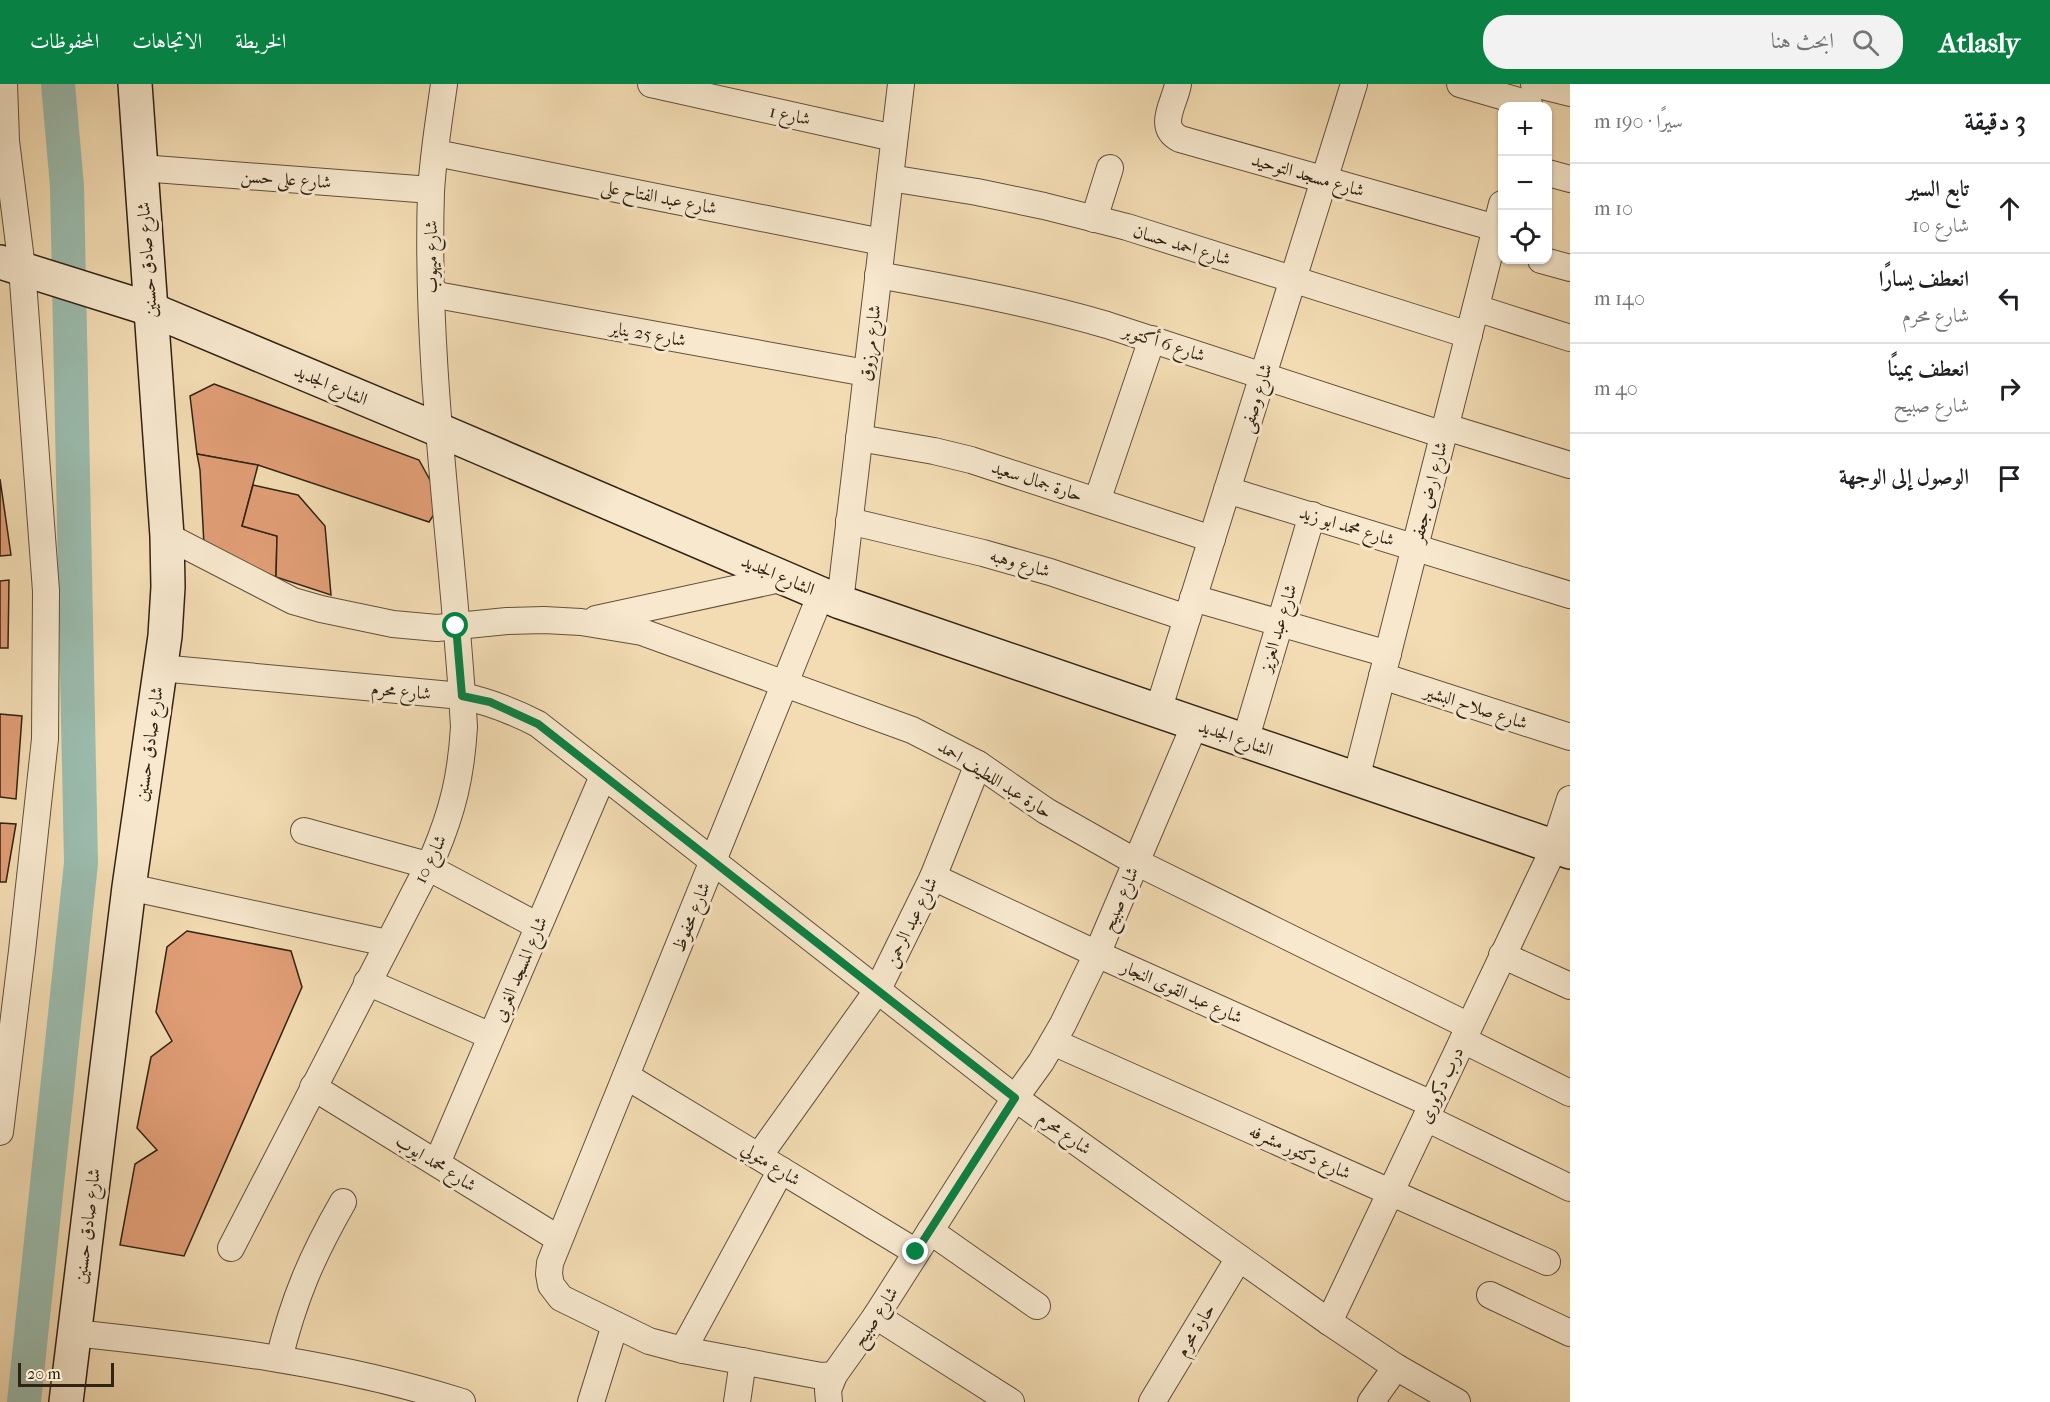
<!DOCTYPE html>
<html lang="ar">
<head>
<meta charset="utf-8">
<style>
	:root { --surface:#fff; --page:#f2f2f2; --text:#202124; --muted:#757577; --line:#e0e0e0; --accent:#0b8043 }
	body { margin:0; font-family:"IM FELL French Canon",Amiri,serif; background:var(--page); color:var(--text); direction:rtl }
	.controls { position:absolute; right:18px; top:18px; display:grid; overflow:hidden; border-radius:12px; box-shadow:0 2px 4px #0004 }
	.controls button { width:54px; height:54px; display:grid; place-items:center; padding:0; border:0; border-bottom:2px solid var(--line); background:var(--surface); color:var(--text); font:30px sans-serif }
	.scale { position:absolute; left:18px; bottom:15px; width:96px; box-sizing:border-box; padding-left:6px; border:3px solid #302313; border-top:0; font-size:16px; line-height:21px; white-space:nowrap; color:#302313; -webkit-text-stroke:4px #f7e8ce; paint-order:stroke }
	.stop { position:absolute; width:18px; height:18px; margin:-14px; border:4px solid #0b8043; border-radius:50%; background:#fff }
	.stop.end { background:#0b8043; border-color:#fff; box-shadow:0 2px 6px #0008 }
	.list { margin:0; padding:0; list-style:none }
	h2 { display:flex; justify-content:space-between; align-items:center; height:78px; margin:0; padding:0 24px; font-size:26px }
	h2 small { font-size:20px; font-weight:400; color:var(--muted) }
	.list li { display:grid; grid-template-columns:39px 1fr auto; gap:18px; align-items:center; box-sizing:border-box; height:90px; padding:0 24px; border-top:2px solid var(--line) }
	.list b { display:block; font-size:22px; white-space:nowrap }
	.list p { margin:0; font-size:20px; white-space:nowrap; color:var(--muted) }
	.list em { font-size:20px; font-style:normal; color:var(--muted) }
	.icon { flex:none; width:33px; height:33px; fill:none; stroke:currentColor; stroke-width:2; stroke-linecap:round; stroke-linejoin:round }
	.map { position:relative; flex:none; width:1570px; height:1318px; overflow:hidden; direction:ltr }
	header { display:flex; align-items:center; gap:36px; box-sizing:border-box; height:84px; padding:0 30px; background:var(--accent); color:#fff }
	header strong { font-size:28px }
	nav { display:flex; gap:33px; margin-inline-start:auto; font-size:21px }
	.search { width:420px; height:54px; background:var(--page); display:flex; align-items:center; gap:15px; box-sizing:border-box; padding:0 21px; border-radius:24px; color:var(--muted); font-size:22px }
	main { display:flex }
	aside { flex:1; background:var(--surface) }
	.map>svg:first-child { display:block }
	.lines { fill:none; stroke-linecap:round; stroke-linejoin:round }
	.canal { stroke:#9bbcae; stroke-width:34 }
	.building { fill:#e19e76; stroke:#302313; stroke-width:1.5 }
	.street-casing { stroke:#61513b; stroke-width:28 }
	.secondary-casing { stroke:#302313; stroke-width:36 }
	.street { stroke:#f7e8ce; stroke-width:26 }
	.secondary { stroke:#f7e8ce; stroke-width:33 }
	.route { stroke:#0b8043; stroke-width:8 }
	.labels { text-anchor:middle; stroke-width:6; stroke-linejoin:round; paint-order:stroke }
	.street-label { font-size:18px; fill:#302313; stroke:#f7e8ce }
</style>
</head>
<body>
<header>
<strong>Atlasly</strong>
<div class="search"><svg class="icon" aria-label="search" viewBox="0 0 24 24"><circle cx="10" cy="10" r="6"/><path d="M15 15l6 6"/></svg>ابحث هنا</div>
<nav><a>الخريطة</a><a>الاتجاهات</a><a>المحفوظات</a></nav>
</header>
<main>
<aside>
<h2>3 دقيقة<small>سيرًا · 190 m</small></h2>
<ul class="list">
<li><svg class="icon" aria-label="ahead" viewBox="0 0 24 24"><path d="M12 20V5M6 11l6-6 6 6"/></svg><div><b>تابع السير</b><p>شارع 10</p></div><em>10 m</em></li>
<li><svg class="icon" aria-label="left" viewBox="0 0 24 24"><path d="M17 20v-9H6M10 6l-5 5 5 5"/></svg><div><b>انعطف يسارًا</b><p>شارع محرم</p></div><em>140 m</em></li>
<li><svg class="icon" aria-label="right" viewBox="0 0 24 24"><path d="M7 20v-9h11M14 6l5 5-5 5"/></svg><div><b>انعطف يمينًا</b><p>شارع صبيح</p></div><em>40 m</em></li>
<li><svg class="icon" aria-label="arrive" viewBox="0 0 24 24"><path d="M6 21V4h12l-3 4 3 4H6"/></svg><div><b>الوصول إلى الوجهة</b></div></li>
</ul>
</aside>
<div class="map">
<svg width="1570" height="1318" viewBox="0 0 1570 1318">
	<rect width="100%" height="100%" fill="#f3dcb3"/>
	<filter id="stains"><feTurbulence type="fractalNoise" baseFrequency=".00333" numOctaves="4"/><feColorMatrix values="0 0 0 0 .2 0 0 0 0 .09 0 0 0 0 .02 0 0 0 .5 -.17"/></filter>
	<radialGradient id="worn" r=".72"><stop offset=".6" stop-color="#630" stop-opacity="0"/><stop offset="1" stop-color="#630" stop-opacity=".3"/></radialGradient>
	<g class="lines">
		<!-- canal -->
		<path class="canal" d="M24 1318 81 779 67 102 58 0"/>
	</g>
	<!-- building -->
	<g class="building">
		<path d="M214 300 419 376 442 418 429 438 258 381 197 370 190 312Z"/>
		<path d="M197 370 258 381 242 442 277 452 276 493 225 473 204 461 200 386Z"/>
		<path d="M0 395 11 471 0 472Z"/>
		<path d="M253 401 298 411 325 442 331 511 276 493 277 452 242 442Z"/>
		<path d="M9 496 8 564H0V497Z"/>
		<path d="M0 630 22 632 16 715 0 713Z"/>
		<path d="M0 739 16 740 6 798H0Z"/>
		<path d="M187 847 291 867 302 903 184 1172 120 1161 135 1080 157 1066 137 1044 151 973 172 957 156 928 167 863Z"/>
	</g>
	<g class="lines">
		<!-- street casing -->
		<g class="street-casing">
			<g id="street">
				<path d="M651 0 894 54"/>
				<path d="M1178 0C1175 19 1156 43 1180 55L1496 144"/>
				<path d="M1460 0 1529 20"/>
				<path d="M1534 0 1570 9"/>
				<path d="M436 69 882 158"/>
				<path d="M141 84 431 106"/>
				<path d="M1548 89 1570 95"/>
				<path d="M890 94 977 108 1044 122 1127 143 1469 251"/>
				<path d="M1094 135 1110 84"/>
				<path d="M1541 176 1570 184"/>
				<path d="M878 191C955 205 1032 219 1107 241L1444 351"/>
				<path d="M431 210 866 289"/>
				<path d="M1476 224 1570 254"/>
				<path d="M1446 343 1570 381"/>
				<path d="M859 354 934 367 971 376 1212 455"/>
				<path d="M1227 406 1570 511"/>
				<path d="M1097 417 1152 255"/>
				<path d="M849 437 983 469 1050 488 1187 534"/>
				<path d="M167 452 293 517 321 525 393 540 437 544 507 537 544 536 581 538 642 548 912 646 978 680 1046 727 1136 778 1469 942"/>
				<path d="M821 510 550 1179 549 1190 551 1201 561 1214 649 1257 683 1266 821 1292 834 1291 876 1232 1015 1014 1041 978 1063 940 1097 870 1195 640"/>
				<path d="M1193 514 1388 570"/>
				<path d="M840 518 901 0"/>
				<path d="M596 535 785 494"/>
				<path d="M160 584 462 612C490 618 513 627 538 640L1015 1014 1329 1238 1396 1283 1457 1318"/>
				<path d="M1382 592 1570 653"/>
				<path d="M1158 627 1354 0"/>
				<path d="M1245 657 1312 431"/>
				<path d="M1356 695 1502 120"/>
				<path d="M304 747 420 779 538 842"/>
				<path d="M933 793 1097 870 1432 1020"/>
				<path d="M129 803 387 859"/>
				<path d="M1502 871 1570 902"/>
				<path d="M367 898 491 952"/>
				<path d="M1463 956 1570 1009"/>
				<path d="M1053 958 1547 1178"/>
				<path d="M626 992 916 1168"/>
				<path d="M313 1003 559 1155"/>
				<path d="M1426 1034 1570 1104"/>
				<path d="M0 1048 22 867 45 655 46 507 22 184 6 57 4 0"/>
				<path d="M759 1072 877 907 933 793 978 680"/>
				<path d="M437 1079 603 692"/>
				<path d="M930 1147 1037 1222"/>
				<path d="M231 1164 434 771C453 726 461 692 464 643 454 465 425 288 431 108 433 72 439 36 444 0"/>
				<path d="M1490 1211 1570 1249"/>
				<path d="M876 1232 1011 1318"/>
				<path d="M1329 1238 1554 764 1570 715"/>
				<path d="M74 1249C205 1263 337 1278 462 1318"/>
				<path d="M683 1266 781 1086"/>
				<path d="M279 1275C294 1214 312 1172 343 1118"/>
				<path d="M591 1318 615 1241"/>
				<path d="M737 1318 743 1277"/>
				<path d="M829 1318 828 1306 834 1291"/>
				<path d="M1152 1318 1239 1174"/>
				<path d="M1371 1318 1396 1283"/>
			</g>
		</g>
		<!-- secondary casing -->
		<g class="secondary-casing">
			<g id="secondary">
				<path d="M0 178 150 225 439 346 840 518 1570 768"/>
				<path d="M66 1318 129 803 165 552 168 503 167 452 135 0"/>
			</g>
		</g>
		<!-- street -->
		<use href="#street" class="street"/>
		<!-- secondary -->
		<use href="#secondary" class="secondary"/>
	</g>
	<g class="lines">
		<!-- route -->
		<path class="route" d="M456 542 462 612 490 618 538 640 1015 1014 916 1168"/>
	</g>
	<g class="labels">
		<!-- street labels -->
		<g class="street-label">
			<text transform="translate(790 31) rotate(12)" y="6">شارع 1</text>
			<text transform="translate(1308 91) rotate(16)" y="6">شارع مسجد التوحيد</text>
			<text transform="translate(286 95) rotate(4)" y="6">شارع على حسن</text>
			<text transform="translate(659 113) rotate(11)" y="6">شارع عبد الفتاح على</text>
			<text transform="translate(1182 161) rotate(17)" y="6">شارع احمد حسان</text>
			<text transform="translate(431 173) rotate(-90)" y="6">شارع ميهوب</text>
			<text transform="translate(147 176) rotate(-94)" y="6">شارع صادق حسنين</text>
			<text transform="translate(648 250) rotate(10)" y="6">شارع 25 يناير</text>
			<text transform="translate(870 259) rotate(-83)" y="6">شارع مرزوق</text>
			<text transform="translate(1164 259) rotate(18)" y="6">شارع 6 أكتوبر</text>
			<text transform="translate(331 301) rotate(23)" y="6">الشارع الجديد</text>
			<text transform="translate(1256 314) rotate(-73)" y="6">شارع وصفى</text>
			<text transform="translate(1037 397) rotate(18)" y="6">حارة جمال سعيد</text>
			<text transform="translate(1429 408) rotate(-76)" y="6">شارع ارض جعفر</text>
			<text transform="translate(1347 442) rotate(17)" y="6">شارع محمد ابو زيد</text>
			<text transform="translate(1020 479) rotate(16)" y="6">شارع وهبه</text>
			<text transform="translate(778 491) rotate(23)" y="6">الشارع الجديد</text>
			<text transform="translate(1278 544) rotate(-73)" y="6">شارع عبد العزيز</text>
			<text transform="translate(401 607) rotate(5)" y="6">شارع محرم</text>
			<text transform="translate(1476 623) rotate(18)" y="6">شارع صلاح البشير</text>
			<text transform="translate(1236 654) rotate(19)" y="6">الشارع الجديد</text>
			<text transform="translate(149 660) rotate(-82)" y="6">شارع صادق حسنين</text>
			<text transform="translate(995 695) rotate(32)" y="6">حارة عبد اللطيف احمد</text>
			<text transform="translate(430 775) rotate(-64)" y="6">شارع 10</text>
			<text transform="translate(1120 815) rotate(-67)" y="6">شارع صبيح</text>
			<text transform="translate(691 833) rotate(-68)" y="6">شارع محفوظ</text>
			<text transform="translate(911 838) rotate(-64)" y="6">شارع عبد الرحمن</text>
			<text transform="translate(520 885) rotate(-67)" y="6">شارع المسجد الغربى</text>
			<text transform="translate(1182 908) rotate(24)" y="6">شارع عبد القوى النجار</text>
			<text transform="translate(1441 1001) rotate(-65)" y="6">درب دكرورى</text>
			<text transform="translate(1065 1049) rotate(36)" y="6">شارع محرم</text>
			<text transform="translate(1300 1068) rotate(24)" y="6">شارع دكتور مشرفه</text>
			<text transform="translate(436 1079) rotate(32)" y="6">شارع محمد ايوب</text>
			<text transform="translate(771 1080) rotate(32)" y="6">شارع متولي</text>
			<text transform="translate(87 1142) rotate(-83)" y="6">شارع صادق حسنين</text>
			<text transform="translate(875 1233) rotate(-57)" y="6">شارع صبيح</text>
			<text transform="translate(1195 1246) rotate(-59)" y="6">حارة محرم</text>
		</g>
	</g>
	<rect width="100%" height="100%" filter="url(#stains)"/>
	<rect width="100%" height="100%" fill="url(#worn)"/>
</svg>
<div class="controls">
<button>+</button>
<button>−</button>
<button><svg class="icon" aria-label="locate" viewBox="0 0 24 24"><circle cx="12" cy="12" r="6"/><path d="M12 2v4M12 18v4M2 12h4M18 12h4"/></svg></button>
</div>
<div class="scale">20 m</div>
<div class="stop" style="left:456px;top:542px"></div>
<div class="stop end" style="left:916px;top:1168px"></div>
</div>
</main>
</body>
</html>
